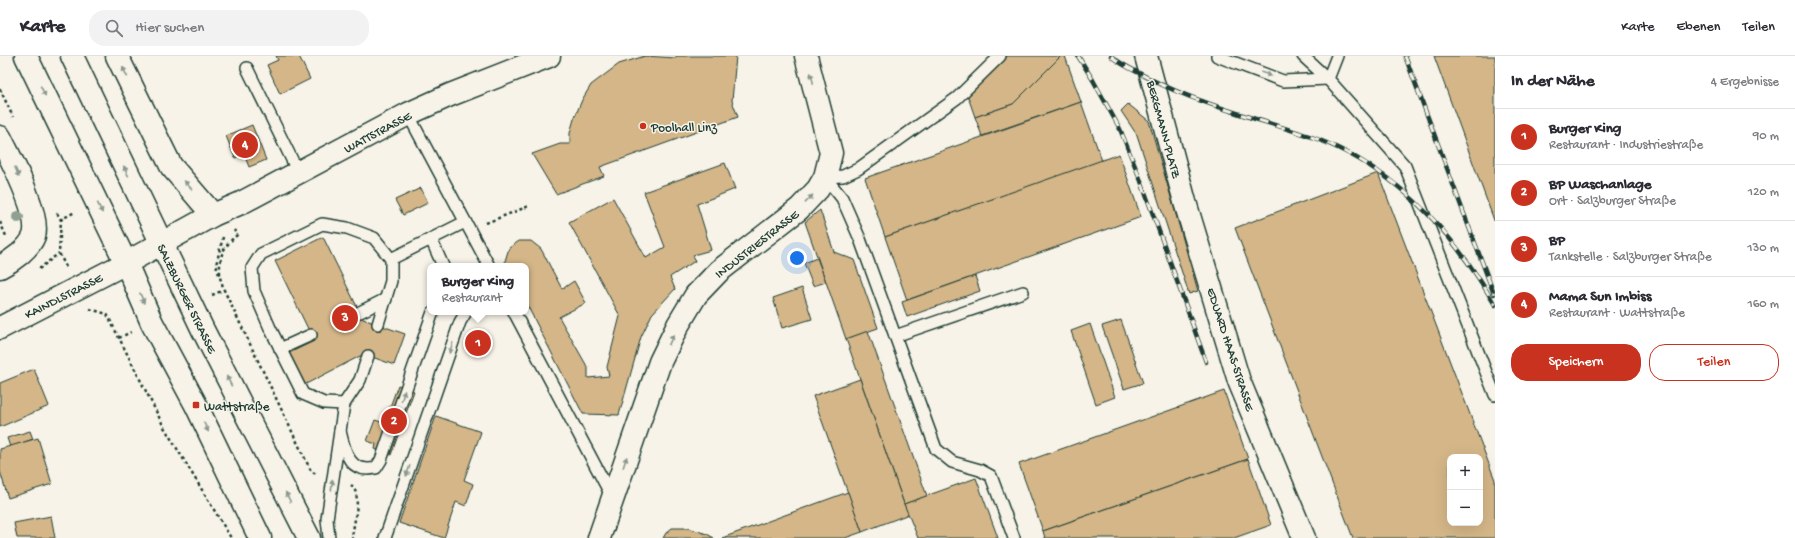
<!DOCTYPE html>
<html lang="de">
<head>
<meta charset="utf-8">
<style>
	:root { --surface:#fff; --page:#f2f2f3; --text:#2b2b33; --muted:#7c7c81; --line:#e1e1e2; --accent:#c8321e }
	body { margin:0; font-family:"Gochi Hand",sans-serif; background:var(--page); color:var(--text) }
	.controls { position:absolute; right:12px; bottom:12px; display:grid; overflow:hidden; border-radius:8px; box-shadow:0 4px 16px #0002 }
	.controls button { width:36px; height:36px; display:grid; place-items:center; padding:0; border:0; border-bottom:1px solid var(--line); background:var(--surface); color:var(--text); font:20px sans-serif }
	.you { position:absolute; left:797px; top:202px; width:14px; height:14px; margin:-10px; border:3px solid #fff; border-radius:50%; background:#1a73e8; box-shadow:0 0 0 6px #1a73e833 }
	.badge { display:grid; place-items:center; width:26px; height:26px; border-radius:50%; background:var(--accent); color:#fff; font-size:13px; font-weight:700 }
	.pin { position:absolute; translate:-50% -50%; border:2px solid #fff; box-shadow:0 1px 4px #0006 }
	.popup { position:absolute; left:427px; top:207px; width:102px; height:52px; box-sizing:border-box; display:grid; place-content:center; border-radius:8px; background:var(--surface); filter:drop-shadow(0 1px 3px #0005); font-size:13px; white-space:nowrap; color:var(--muted) }
	.popup b { font-size:15px; color:var(--text) }
	.popup::after { content:''; position:absolute; left:50%; top:100%; margin-left:-8px; border:8px solid transparent; border-top-color:var(--surface) }
	.list { margin:0; padding:0; list-style:none }
	h2 { display:flex; justify-content:space-between; align-items:center; height:52px; margin:0; padding:0 16px; font-size:17px }
	h2 small { font-size:13px; font-weight:400; color:var(--muted) }
	.list li { display:grid; grid-template-columns:26px 1fr auto; gap:12px; align-items:center; box-sizing:border-box; height:56px; padding:0 16px; border-top:1px solid var(--line) }
	.list b { display:block; font-size:15px; white-space:nowrap }
	.list p { margin:0; font-size:13px; white-space:nowrap; color:var(--muted) }
	.list em { font-size:13px; font-style:normal; color:var(--muted) }
	.actions { display:flex; gap:8px; padding:12px 16px }
	.actions a { flex:1; padding:9px 0; border:1px solid var(--accent); border-radius:16px; text-align:center; font-size:14px; color:var(--accent) }
	.actions .main { background:var(--accent); color:#fff }
	.icon { flex:none; width:22px; height:22px; fill:none; stroke:currentColor; stroke-width:2; stroke-linecap:round; stroke-linejoin:round }
	.map { position:relative; flex:none; width:1495px; height:482px; overflow:hidden }
	header { display:flex; align-items:center; gap:24px; box-sizing:border-box; height:56px; padding:0 20px; background:var(--surface); border-bottom:1px solid var(--line) }
	header strong { font-size:19px }
	nav { display:flex; gap:22px; margin-inline-start:auto; font-size:14px }
	.search { width:280px; height:36px; background:var(--page); display:flex; align-items:center; gap:10px; box-sizing:border-box; padding:0 14px; border-radius:16px; color:var(--muted); font-size:15px }
	main { display:flex }
	aside { flex:1; background:var(--surface) }
	.map>svg:first-child { display:block }
	.building { fill:#d4b688; stroke:#1f3d34; fill-rule:evenodd }
	.lines { fill:none; stroke-linecap:round; stroke-linejoin:round }
	.lane-casing { stroke:#1f3d34; stroke-width:14 }
	.street-casing { stroke:#1f3d34; stroke-width:25 }
	.secondary-casing { stroke:#1f3d34; stroke-width:25 }
	.primary-casing { stroke:#1f3d34; stroke-width:25 }
	.path { stroke:#1f3d34; stroke-width:2.5; stroke-dasharray:3 3; stroke-linecap:butt }
	.lane { stroke:#f7f3e8; stroke-width:11 }
	.street { stroke:#f7f3e8; stroke-width:22 }
	.secondary { stroke:#f7f3e8; stroke-width:22 }
	.primary { stroke:#f7f3e8; stroke-width:22 }
	.rail-casing { stroke:#1f3d34; stroke-width:4.5 }
	.rail { stroke:#f7f3e8; stroke-width:3; stroke-dasharray:9; stroke-linecap:butt }
	.tree { fill:#8da092 }
	.oneway { fill:#8b988e }
	.poi-dot { fill:#c8321e; stroke:#f7f3e8; stroke-width:1.5 }
	.labels { text-anchor:middle; stroke-width:3; stroke-linejoin:round; paint-order:stroke }
	.poi-label { font-size:13px; fill:#1f3d34; stroke:#f7f3e8; text-anchor:start }
	.street-label { font-size:13px; fill:#1f3d34; stroke:#f7f3e8 }
</style>
</head>
<body>
<header>
<strong>Karte</strong>
<div class="search"><svg class="icon" aria-label="search" viewBox="0 0 24 24"><circle cx="10" cy="10" r="6"/><path d="M15 15l6 6"/></svg>Hier suchen</div>
<nav><a>Karte</a><a>Ebenen</a><a>Teilen</a></nav>
</header>
<main>
<div class="map">
<svg width="1495" height="482" viewBox="0 0 1495 482">
	<rect width="100%" height="100%" fill="#f7f3e8"/>
	<filter id="ink" filterUnits="userSpaceOnUse"><feTurbulence type="fractalNoise" baseFrequency=".025" numOctaves="2"/><feDisplacementMap in="SourceGraphic" scale="8" xChannelSelector="R" yChannelSelector="G"/><feConvolveMatrix kernelMatrix="1 2 1 2 8 2 1 2 1" color-interpolation-filters="sRGB"/></filter>
	<g filter="url(#ink)">
		<!-- building -->
		<g class="building">
			<path d="M276 0H299L310 23 280 38 267 9 278 4Z"/>
			<path d="M645 0 676 2V0H736L732 45 738 61 600 111 604 120 556 138 532 98 560 88H570V77L574 63 582 44 591 29 619 8Z"/>
			<path d="M1007 0H1061L1013 48 975 61 967 38Z"/>
			<path d="M1061 0H1065L1081 46 982 80 975 61 1013 48Z"/>
			<path d="M1434 0H1495V167Z"/>
			<path d="M1081 46 1102 105 885 181 865 122Z"/>
			<path d="M1128 48 1149 65 1198 235 1189 238 1137 79 1121 55Z"/>
			<path d="M252 69 266 104 249 111 244 98 235 102 226 80Z"/>
			<path d="M1119 98 1141 161 907 244 885 181Z"/>
			<path d="M725 107 735 133 697 148 711 194 693 199 695 205 670 221 675 233 652 258 641 281 619 359 583 358 526 247V210H507L505 205 509 192 519 185H531L541 193 562 233 574 225 586 247 559 261 588 312V322L609 320 607 311 620 260 569 166 613 142 646 202 665 191 644 136Z"/>
			<path d="M1378 117 1495 424V482H1353L1235 172ZM1450 401H1480V467H1450Z"/>
			<path d="M421 132 428 147 403 159 395 144Z"/>
			<path d="M820 154 834 196 854 204 878 272 846 283 805 166Z"/>
			<path d="M323 181 363 263 405 278 394 309 364 298 304 329 289 297 314 285 275 205Z"/>
			<path d="M817 202 826 226 813 230 804 207Z"/>
			<path d="M975 220 980 235 907 261 902 246Z"/>
			<path d="M802 232 812 263 782 272 773 242Z"/>
			<path d="M1121 264 1143 327 1124 333 1102 270Z"/>
			<path d="M1090 268 1115 341 1096 348 1071 275Z"/>
			<path d="M868 275 927 440 904 448 846 283Z"/>
			<path d="M34 313 49 350 0 371V327Z"/>
			<path d="M860 323 904 448 909 458 862 476 813 340Z"/>
			<path d="M398 329 414 335 391 399 375 393 376 388 367 385 375 364 384 367Z"/>
			<path d="M1224 335 1248 403 1043 475 1019 408Z"/>
			<path d="M436 360 481 376 464 424 473 428 466 450 456 446 444 482 399 467Z"/>
			<path d="M30 375 33 383 10 391 7 382Z"/>
			<path d="M38 382 52 428 8 442 0 415V393Z"/>
			<path d="M1248 403 1271 469 1234 482H1045L1043 475Z"/>
			<path d="M976 422 998 482H918L904 448Z"/>
			<path d="M848 436 862 476 845 482H722Z"/>
			<path d="M51 460 55 482H17L14 467Z"/>
			<path d="M672 472H688L707 478 714 482H663L666 477Z"/>
		</g>
		<g class="lines">
			<!-- lane casing -->
			<g class="lane-casing">
				<g id="lane">
					<path d="M1217 0 1283 25 1328 23"/>
					<path d="M1303 0 1328 23"/>
					<path d="M1337 0 1328 23 1405 110 1495 339"/>
					<path d="M247 12 298 116"/>
					<path d="M408 58 489 210"/>
					<path d="M825 121 842 142 860 183 936 393 952 406 980 414 991 420 1014 482"/>
					<path d="M825 121 843 120 858 113 957 42 1000 0"/>
					<path d="M431 183 443 210"/>
					<path d="M391 203 465 166"/>
					<path d="M360 256 386 243"/>
					<path d="M514 256 612 441"/>
					<path d="M895 280 1023 236"/>
					<path d="M280 293 311 279"/>
					<path d="M368 300 360 324 344 348 324 347 303 338 270 272 254 235 252 212 261 198 322 168 347 172 374 182 391 203V225L378 268"/>
					<path d="M340 375C345 396 349 418 376 412L381 404 433 256"/>
					<path d="M329 482 327 463 344 348"/>
					<path d="M385 482 460 266 466 256"/>
				</g>
			</g>
			<!-- street casing -->
			<g class="street-casing">
				<g id="street">
					<path d="M117 0 171 110 213 159"/>
					<path d="M1146 0 1185 146 1239 325 1304 482"/>
					<path d="M0 81C10 101 41 159 34 180 29 193 12 205 0 211"/>
					<path d="M0 272 126 207"/>
					<path d="M599 482 660 306 678 269 696 239 719 215 799 153 818 133 825 121 831 97 806 0"/>
				</g>
			</g>
			<!-- secondary casing -->
			<g class="secondary-casing">
				<path id="secondary" d="M126 207 213 159 241 147 408 58 450 39 549 0"/>
			</g>
			<!-- primary casing -->
			<g class="primary-casing">
				<g id="primary">
					<path d="M26 0 126 207 152 267 196 349 260 482"/>
					<path d="M72 0 203 274 309 482"/>
				</g>
			</g>
			<!-- path -->
			<g class="path">
				<path d="M0 33 13 61"/>
				<path d="M57 157 61 164 59 197 67 213"/>
				<path d="M60 164 75 156"/>
				<path d="M0 166 6 180"/>
				<path d="M486 167 529 150"/>
				<path d="M223 181 216 209 224 234 311 415 316 418"/>
				<path d="M39 213 59 197"/>
				<path d="M220 218C219 200 223 191 237 179L234 174"/>
				<path d="M212 239 224 234"/>
				<path d="M90 253 107 258 164 371 231 482"/>
				<path d="M119 282 131 276"/>
				<path d="M351 429C363 438 353 469 352 482"/>
			</g>
			<!-- lane -->
			<use href="#lane" class="lane"/>
			<!-- street -->
			<use href="#street" class="street"/>
			<!-- secondary -->
			<use href="#secondary" class="secondary"/>
			<!-- primary -->
			<use href="#primary" class="primary"/>
			<!-- rail casing -->
			<g class="rail-casing">
				<g id="rail">
					<path d="M1078 0 1093 24 1120 73 1141 125 1206 306"/>
					<path d="M1111 0C1119 7 1129 12 1139 17 1173 36 1206 47 1243 59 1267 67 1293 74 1317 83 1397 114 1453 176 1495 249"/>
					<path d="M1405 0 1494 238"/>
				</g>
			</g>
			<!-- rail -->
			<use href="#rail" class="rail"/>
		</g>
		<!-- trees -->
		<circle class="tree" cx="18" cy="161" r="6"/>
		<!-- one-way arrows -->
		<defs><path id="oneway-solid" d="M-6-.8H1V-3.2L6.5 0L1 3.2V.8H-6Z"/></defs>
		<g class="oneway">
			<use href="#oneway-solid" transform="translate(125 16) rotate(-116)"/>
			<use href="#oneway-solid" transform="translate(1266 18) rotate(20)"/>
			<use href="#oneway-solid" transform="translate(812 22) rotate(-104)"/>
			<use href="#oneway-solid" transform="translate(43 35) rotate(64)"/>
			<use href="#oneway-solid" transform="translate(126 115) rotate(-115)"/>
			<use href="#oneway-solid" transform="translate(17 116) rotate(67)"/>
			<use href="#oneway-solid" transform="translate(188 129) rotate(-131)"/>
			<use href="#oneway-solid" transform="translate(809 143) rotate(-47)"/>
			<use href="#oneway-solid" transform="translate(100 152) rotate(64)"/>
			<use href="#oneway-solid" transform="translate(142 242) rotate(67)"/>
			<use href="#oneway-solid" transform="translate(671 284) rotate(-65)"/>
			<use href="#oneway-solid" transform="translate(451 292) rotate(109)"/>
			<use href="#oneway-solid" transform="translate(229 325) rotate(-117)"/>
			<use href="#oneway-solid" transform="translate(403 340) rotate(-71)"/>
			<use href="#oneway-solid" transform="translate(206 371) rotate(64)"/>
			<use href="#oneway-solid" transform="translate(625 406) rotate(-71)"/>
			<use href="#oneway-solid" transform="translate(408 415) rotate(109)"/>
			<use href="#oneway-solid" transform="translate(332 429) rotate(-82)"/>
			<use href="#oneway-solid" transform="translate(288 441) rotate(-117)"/>
		</g>
	</g>
	<!-- markers -->
	<g class="poi-dot">
		<circle cx="643" cy="70" r="4"/>
		<rect x="192" y="345" width="8" height="8" rx="2"/>
	</g>
	<g class="labels">
		<!-- poi labels -->
		<g class="poi-label">
			<text x="651" y="75">Poolhall Linz</text>
			<text x="204" y="354">Wattstraße</text>
		</g>
		<!-- street labels -->
		<g class="street-label">
			<text transform="translate(1165 73) rotate(75)" y="5">BERGMANN-PLATZ</text>
			<text transform="translate(377 75) rotate(-28)" y="5">WATTSTRASSE</text>
			<text transform="translate(756 187) rotate(-38)" y="5">INDUSTRIESTRASSE</text>
			<text transform="translate(63 239) rotate(-27)" y="5">KAINDLSTRASSE</text>
			<text transform="translate(188 242) rotate(64)" y="5">SALZBURGER STRASSE</text>
			<text transform="translate(1232 293) rotate(72)" y="5">EDUARD HAAS-STRASSE</text>
		</g>
	</g>
</svg>
<div class="controls">
<button>+</button>
<button>−</button>
</div>
<div class="you"></div>
<div class="pin badge" style="left:478px;top:287px">1</div>
<div class="popup"><b>Burger King</b>Restaurant</div>
<div class="pin badge" style="left:394px;top:365px">2</div>
<div class="pin badge" style="left:345px;top:262px">3</div>
<div class="pin badge" style="left:245px;top:89px">4</div>
</div>
<aside>
<h2>In der Nähe<small>4 Ergebnisse</small></h2>
<ul class="list">
<li><span class="badge">1</span><div><b>Burger King</b><p>Restaurant · Industriestraße</p></div><em>90 m</em></li>
<li><span class="badge">2</span><div><b>BP Waschanlage</b><p>Ort · Salzburger Straße</p></div><em>120 m</em></li>
<li><span class="badge">3</span><div><b>BP</b><p>Tankstelle · Salzburger Straße</p></div><em>130 m</em></li>
<li><span class="badge">4</span><div><b>Mama Sun Imbiss</b><p>Restaurant · Wattstraße</p></div><em>160 m</em></li>
</ul>
<div class="actions"><a class="main">Speichern</a><a>Teilen</a></div>
</aside>
</main>
</body>
</html>
